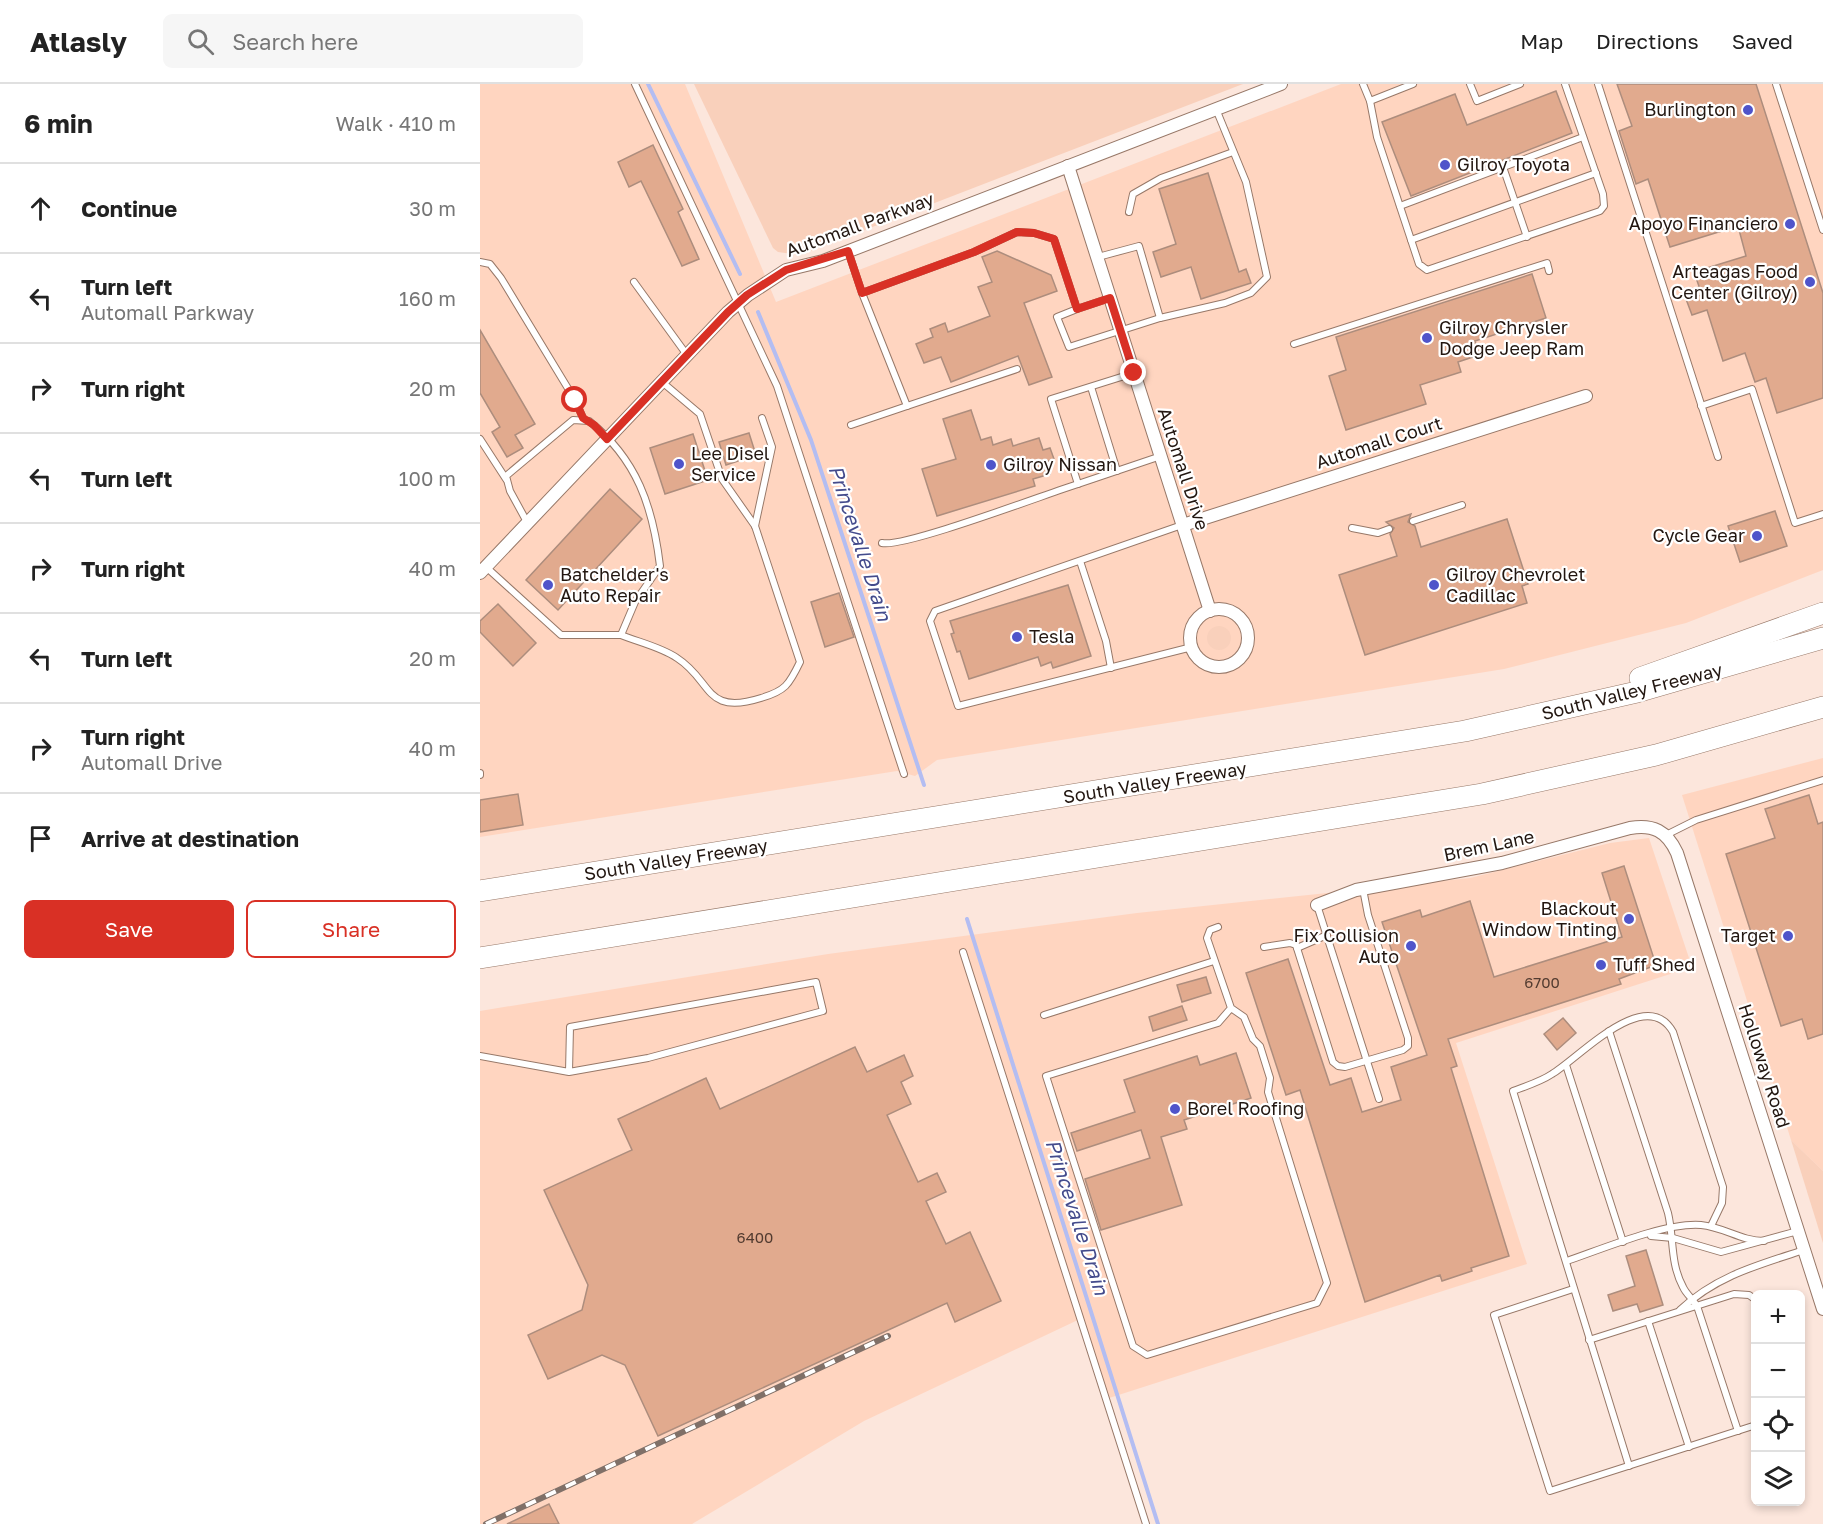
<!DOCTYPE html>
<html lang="en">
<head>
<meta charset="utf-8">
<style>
	:root { --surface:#fff; --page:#f6f6f6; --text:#222; --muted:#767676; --line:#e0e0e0; --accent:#d93025 }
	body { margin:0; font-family:"Golos Text",sans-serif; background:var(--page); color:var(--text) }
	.controls { position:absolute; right:18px; bottom:18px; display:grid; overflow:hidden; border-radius:9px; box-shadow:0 3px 9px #0003 }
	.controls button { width:54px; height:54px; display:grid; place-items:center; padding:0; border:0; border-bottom:2px solid var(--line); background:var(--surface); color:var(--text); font:30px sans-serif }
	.stop { position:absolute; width:18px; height:18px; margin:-14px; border:4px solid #d93025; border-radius:50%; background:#fff }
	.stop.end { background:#d93025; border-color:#fff; box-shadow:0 2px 6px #0008 }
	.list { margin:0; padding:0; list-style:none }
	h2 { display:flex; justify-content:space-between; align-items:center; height:78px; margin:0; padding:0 24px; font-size:26px }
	h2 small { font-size:20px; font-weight:400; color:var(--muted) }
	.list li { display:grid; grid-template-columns:39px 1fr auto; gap:18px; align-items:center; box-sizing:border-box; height:90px; padding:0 24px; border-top:2px solid var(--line) }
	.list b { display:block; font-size:22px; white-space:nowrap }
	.list p { margin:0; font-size:20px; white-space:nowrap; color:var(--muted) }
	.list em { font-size:20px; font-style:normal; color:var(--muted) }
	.actions { display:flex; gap:12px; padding:18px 24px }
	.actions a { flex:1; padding:14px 0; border:2px solid var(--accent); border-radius:9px; text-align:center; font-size:21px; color:var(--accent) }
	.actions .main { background:var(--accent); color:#fff }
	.icon { flex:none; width:33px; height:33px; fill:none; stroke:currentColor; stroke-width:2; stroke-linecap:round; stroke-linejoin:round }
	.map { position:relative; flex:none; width:1343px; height:1440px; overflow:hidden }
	header { display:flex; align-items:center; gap:36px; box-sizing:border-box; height:84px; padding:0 30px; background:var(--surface); border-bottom:2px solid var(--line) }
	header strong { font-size:28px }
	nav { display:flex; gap:33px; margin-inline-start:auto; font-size:21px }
	.search { width:420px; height:54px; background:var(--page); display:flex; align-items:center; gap:15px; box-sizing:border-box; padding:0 21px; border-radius:9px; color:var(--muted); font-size:22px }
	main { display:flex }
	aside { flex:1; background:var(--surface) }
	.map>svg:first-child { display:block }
	.built { fill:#ffd5c0 }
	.green { fill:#f9d0bb }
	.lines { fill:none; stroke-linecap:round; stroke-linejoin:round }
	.stream { stroke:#b3bdf2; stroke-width:4 }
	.building { fill:#e1aa8e; stroke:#ad8d7d; stroke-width:1.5 }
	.lane-casing { stroke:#977868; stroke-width:8 }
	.street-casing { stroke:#977868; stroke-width:14 }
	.highway-casing { stroke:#977868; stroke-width:22 }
	.lane { stroke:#fff; stroke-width:6 }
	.street { stroke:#fff; stroke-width:12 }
	.highway { stroke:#fff; stroke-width:21 }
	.rail-casing { stroke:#807068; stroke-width:6 }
	.rail { stroke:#fff; stroke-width:4; stroke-dasharray:11; stroke-linecap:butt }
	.route { stroke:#d93025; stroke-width:8 }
	.poi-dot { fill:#4f54ca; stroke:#fff; stroke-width:2 }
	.labels { text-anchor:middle; stroke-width:4.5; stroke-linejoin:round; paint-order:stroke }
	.number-label { font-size:15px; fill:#523b30 }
	.poi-label { font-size:18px; fill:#221610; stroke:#fff; text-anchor:start }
	.street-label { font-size:18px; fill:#221610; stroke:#fff }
	.water-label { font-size:20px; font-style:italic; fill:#444b8c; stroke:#fff }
</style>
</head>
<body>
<header>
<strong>Atlasly</strong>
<div class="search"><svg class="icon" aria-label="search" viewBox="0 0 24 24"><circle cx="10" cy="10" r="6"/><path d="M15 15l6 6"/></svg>Search here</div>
<nav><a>Map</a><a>Directions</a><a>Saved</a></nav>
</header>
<main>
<aside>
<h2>6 min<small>Walk · 410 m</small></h2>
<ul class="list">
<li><svg class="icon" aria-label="ahead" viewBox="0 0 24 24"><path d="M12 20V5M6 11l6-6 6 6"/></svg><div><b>Continue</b></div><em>30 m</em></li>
<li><svg class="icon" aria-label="left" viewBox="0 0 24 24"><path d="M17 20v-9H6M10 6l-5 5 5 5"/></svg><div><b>Turn left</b><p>Automall Parkway</p></div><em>160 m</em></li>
<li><svg class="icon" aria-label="right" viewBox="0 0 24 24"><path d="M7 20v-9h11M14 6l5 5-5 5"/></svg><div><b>Turn right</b></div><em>20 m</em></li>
<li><svg class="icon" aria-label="left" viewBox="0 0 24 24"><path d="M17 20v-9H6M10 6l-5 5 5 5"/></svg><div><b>Turn left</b></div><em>100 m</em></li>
<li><svg class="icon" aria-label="right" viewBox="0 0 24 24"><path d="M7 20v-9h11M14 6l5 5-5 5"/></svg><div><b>Turn right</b></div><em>40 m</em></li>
<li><svg class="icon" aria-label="left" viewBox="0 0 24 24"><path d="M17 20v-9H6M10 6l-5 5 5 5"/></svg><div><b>Turn left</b></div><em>20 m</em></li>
<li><svg class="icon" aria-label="right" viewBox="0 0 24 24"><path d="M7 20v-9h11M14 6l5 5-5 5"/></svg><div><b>Turn right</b><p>Automall Drive</p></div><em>40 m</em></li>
<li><svg class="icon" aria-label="arrive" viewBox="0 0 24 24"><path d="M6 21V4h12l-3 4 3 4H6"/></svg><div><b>Arrive at destination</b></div></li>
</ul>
<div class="actions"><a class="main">Save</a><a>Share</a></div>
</aside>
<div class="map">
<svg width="1343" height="1440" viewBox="0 0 1343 1440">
	<rect width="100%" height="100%" fill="#fce6dc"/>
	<!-- built -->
	<g class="built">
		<path d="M0 0H205L296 218 861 0H1343V486L1206 539 1024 585 457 676 435 692 417 687 0 753Z"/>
		<path d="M1343 674V1087L1311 1056 1202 711Z"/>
		<path d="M1169 754 1212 883 976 959 1047 1180 626 1315 600 1235 384 1337 212 1440H0V927L348 870 657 829 990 794 1130 759Z"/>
	</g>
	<!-- green -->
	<g class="green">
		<path d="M214 0H763L320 171 298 168 293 164Z"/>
		<circle cx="739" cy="554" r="12"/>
		<path d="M1311 1056 1343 1087V1159Z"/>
	</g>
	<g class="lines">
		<!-- stream -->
		<g class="stream">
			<path d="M168 0 260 190"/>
			<path d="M278 228 331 356 444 701"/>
			<path d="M487 835 678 1440"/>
		</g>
	</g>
	<!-- building -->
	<g class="building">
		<path d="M1137 0H1276L1343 209V314L1297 329 1286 294 1275 298 1265 269 1243 277 1227 226 1212 231 1206 215 1222 211 1214 188 1266 172 1258 142 1190 163 1168 95 1156 100 1139 47 1152 42Z"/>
		<path d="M1076 7 1092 49 931 112 902 38 975 10 987 41Z"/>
		<path d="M173 61 203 125 198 128 219 175 202 182 161 97 149 103 138 78Z"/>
		<path d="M728 89 759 188 766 185 771 199 721 215 711 183 681 193 673 168 696 160 679 105Z"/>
		<path d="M517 167 571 191 577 207 544 219 572 293 549 301 538 272 471 298 461 273 444 279 436 260 453 253 450 245 465 239 468 248 510 232 498 203 512 198 502 173Z"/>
		<path d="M1052 190 1066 234 995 257 999 271 978 278 981 288 940 301 946 320 866 346 849 292 866 286 856 253Z"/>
		<path d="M0 246 55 340 35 351 43 364 27 373 12 348 20 343 0 309Z"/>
		<path d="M491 326 501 356 511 353 513 361 531 355 533 362 559 354 563 366 570 364 574 375 566 378 570 390 553 395 555 402 457 432 442 385 476 375 463 335Z"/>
		<path d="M269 349 276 371 246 381 239 358Z"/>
		<path d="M213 350 228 396 185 410 170 364Z"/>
		<path d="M130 405 162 435 78 526 46 496Z"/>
		<path d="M1295 427 1307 462 1260 478 1248 442Z"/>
		<path d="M931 430 928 438 935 442 941 463 1027 435 1048 500 1042 502 1047 519 885 571 859 491 917 472 910 450 914 444 906 438Z"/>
		<path d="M588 501 611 572 573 584 571 578 561 582 558 573 489 595 480 567 477 568 471 550 474 549 470 537Z"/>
		<path d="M359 509 374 553 345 563 331 518Z"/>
		<path d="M18 520 56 559 33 582 0 548V537Z"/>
		<path d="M38 710 43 741 0 748V716Z"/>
		<path d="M1329 711 1338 740 1343 738V950L1328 955 1322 935 1301 942 1246 770 1295 754 1285 725Z"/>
		<path d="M1144 782 1176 881 1139 895 1141 900 968 955 977 982 971 984 1029 1172 991 1184 992 1187 962 1197 960 1191 885 1218 820 1006 806 1011 766 889 808 875 850 1001 871 994 882 1028 921 1016 911 983 947 971 902 838 940 826 942 833 990 817 1014 893 1142 853 1122 789Z"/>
		<path d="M726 893 731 909 702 918 697 901Z"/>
		<path d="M702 922 707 936 673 947 669 933Z"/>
		<path d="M1083 934 1096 949 1077 966 1064 950Z"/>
		<path d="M375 963 387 988 424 971 433 992 421 998 431 1020 407 1031 438 1098 457 1089 466 1108 446 1117 466 1160 490 1148 521 1217 475 1238 467 1219 178 1352 145 1281 122 1271 68 1295 48 1251 102 1226 108 1201 64 1106 152 1066 138 1035 226 994 240 1025Z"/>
		<path d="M756 969 771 1014 704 1036 707 1045 681 1053 702 1121 621 1146 605 1095 670 1074 661 1046 597 1067 591 1049 655 1028 644 996 717 972 720 981Z"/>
		<path d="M1166 1166 1183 1221 1160 1228 1157 1220 1133 1227 1128 1211 1155 1202 1146 1172Z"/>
		<path d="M69 1420 79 1440H27Z"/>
	</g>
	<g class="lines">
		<!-- lane casing -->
		<g class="lane-casing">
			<g id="lane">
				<path d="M155 0 297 302 424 690"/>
				<path d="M883 0 890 17 933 0"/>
				<path d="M990 0 997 17 1040 0"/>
				<path d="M1118 0 1238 373"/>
				<path d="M1296 0 1343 146"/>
				<path d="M890 17 897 53 939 180 947 186 1120 127 1124 122 1123 110 1085 0"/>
				<path d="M1023 83 1047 153"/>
				<path d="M920 122 1103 53"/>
				<path d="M649 128 653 110 681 94 753 68"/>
				<path d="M931 156 1116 89"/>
				<path d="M368 167 382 209 494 168 537 148 554 149 574 155 597 225 630 214"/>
				<path d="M618 173 659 162 680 234"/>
				<path d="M0 178 10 180 21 194 95 316 103 334"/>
				<path d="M154 198 207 271"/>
				<path d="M382 209 427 322 537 285"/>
				<path d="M597 225 577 233 589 263 680 234 745 219 771 209 787 193 766 98 736 25"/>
				<path d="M814 260 1067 179 1069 187"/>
				<path d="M654 289 571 315 598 400 681 372"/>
				<path d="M611 303 637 387"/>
				<path d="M1221 322 1272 305 1315 439 1343 430"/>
				<path d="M371 341 427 322"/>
				<path d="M0 355 26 395"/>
				<path d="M933 437 982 421"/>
				<path d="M47 438 30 407 26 392 93 336 109 337C157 375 173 423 180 482L155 518 141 551C158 558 181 563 197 574 233 597 224 632 281 614 305 607 309 601 320 578L275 442 242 395 220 330 182 298"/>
				<path d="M702 441 455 527 450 537 478 622 712 563"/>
				<path d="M275 442 292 363 282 334"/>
				<path d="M872 444 898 449 909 445"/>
				<path d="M402 459C424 464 566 410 598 400"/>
				<path d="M600 477 626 557 631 584"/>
				<path d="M6 483 81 551H141"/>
				<path d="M0 689V691"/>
				<path d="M1186 751 1216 736 1343 696"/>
				<path d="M837 821 899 1015"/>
				<path d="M738 843 730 846 727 854 751 924 764 933 773 955 780 962 790 994 788 1008 847 1199 837 1219 667 1271 653 1262 566 992 738 939 751 924"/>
				<path d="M784 863 810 859 816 861 853 978 858 982 865 983 923 966 928 962V954L888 831 883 805"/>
				<path d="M817 864 847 851"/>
				<path d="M483 868 666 1440"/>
				<path d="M564 931 734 877"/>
				<path d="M1129 947 1188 1129C1194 1154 1190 1179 1203 1203 1206 1210 1213 1215 1217 1222L1258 1347"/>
				<path d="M0 972 89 988 168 974 343 927 336 898 90 943 89 988"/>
				<path d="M1086 981 1143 1158"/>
				<path d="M1171 1152 1193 1154 1241 1168 1318 1147"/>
				<path d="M1087 1177C1122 1165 1186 1138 1221 1141 1244 1143 1261 1157 1284 1157"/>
				<path d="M1093 1205 1014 1231 1070 1407 1276 1341"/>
				<path d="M1200 1226C1236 1192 1278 1181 1324 1166"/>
				<path d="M1168 1237 1209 1363"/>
				<path d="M1109 1256 1254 1210 1269 1211 1276 1216"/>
				<path d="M1149 1382 1033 1007C1046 1002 1060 998 1072 990 1099 974 1166 900 1193 948L1243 1103 1242 1119 1231 1142"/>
			</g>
		</g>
		<!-- street casing -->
		<g class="street-casing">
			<g id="street">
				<path d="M588 82 730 527"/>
				<path d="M703 441 1106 312"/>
				<path d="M0 489 248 228 268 211 306 186 343 177 801 0"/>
				<circle cx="739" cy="554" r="29"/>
				<path d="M837 821 876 806 1022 779 1150 744C1173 740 1187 747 1197 769L1343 1225"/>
			</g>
		</g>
		<!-- highway casing -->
		<g class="highway-casing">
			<g id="highway">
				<path d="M1160 594 1343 529"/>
				<path d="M0 807 985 647 1157 608 1343 554"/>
				<path d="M0 874 1002 710 1176 671 1343 623"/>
			</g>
		</g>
		<!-- lane -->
		<use href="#lane" class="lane"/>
		<!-- street -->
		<use href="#street" class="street"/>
		<!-- highway -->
		<use href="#highway" class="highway"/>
		<!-- rail casing -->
		<g class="rail-casing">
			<path id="rail" d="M6 1440 408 1252"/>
		</g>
		<!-- rail -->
		<use href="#rail" class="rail"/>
	</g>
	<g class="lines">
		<!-- route -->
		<path class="route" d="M95 316 103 334 114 341 127 355 248 228 267 211 306 186 368 167 382 209 494 168 537 148 554 149 574 155 597 225 630 214 654 289"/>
	</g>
	<!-- markers -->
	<g class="poi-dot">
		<circle cx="1268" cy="26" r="6"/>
		<circle cx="965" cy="81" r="6"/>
		<circle cx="1310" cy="140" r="6"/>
		<circle cx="1330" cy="198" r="6"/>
		<circle cx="947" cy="254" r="6"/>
		<circle cx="199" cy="380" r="6"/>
		<circle cx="511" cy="381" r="6"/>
		<circle cx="1277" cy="452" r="6"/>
		<circle cx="68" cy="501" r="6"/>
		<circle cx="954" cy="501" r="6"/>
		<circle cx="537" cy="553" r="6"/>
		<circle cx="1149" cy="835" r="6"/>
		<circle cx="1308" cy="852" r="6"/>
		<circle cx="931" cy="862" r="6"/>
		<circle cx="1121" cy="881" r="6"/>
		<circle cx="695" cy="1025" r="6"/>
	</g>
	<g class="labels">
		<!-- number labels -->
		<g class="number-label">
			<text x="1062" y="904">6700</text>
			<text x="275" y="1159">6400</text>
		</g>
		<!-- poi labels -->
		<g class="poi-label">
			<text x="1256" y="32" text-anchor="end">Burlington</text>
			<text x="977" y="87">Gilroy Toyota</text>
			<text x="1298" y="146" text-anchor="end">Apoyo Financiero</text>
			<text x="1318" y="194" text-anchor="end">Arteagas Food<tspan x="1318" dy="21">Center (Gilroy)</tspan></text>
			<text x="959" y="250">Gilroy Chrysler<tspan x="959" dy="21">Dodge Jeep Ram</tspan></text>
			<text x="211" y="376">Lee Disel<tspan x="211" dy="21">Service</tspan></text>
			<text x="523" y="387">Gilroy Nissan</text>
			<text x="1265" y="458" text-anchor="end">Cycle Gear</text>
			<text x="80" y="497">Batchelder's<tspan x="80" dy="21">Auto Repair</tspan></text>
			<text x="966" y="497">Gilroy Chevrolet<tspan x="966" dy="21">Cadillac</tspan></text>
			<text x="549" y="559">Tesla</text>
			<text x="1137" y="831" text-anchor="end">Blackout<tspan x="1137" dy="21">Window Tinting</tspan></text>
			<text x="919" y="858" text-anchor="end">Fix Collision<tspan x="919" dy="21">Auto</tspan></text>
			<text x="1296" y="858" text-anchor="end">Target</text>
			<text x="1133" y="887">Tuff Shed</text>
			<text x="707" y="1031">Borel Roofing</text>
		</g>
		<!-- street labels -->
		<g class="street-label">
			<text transform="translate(380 141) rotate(-20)" y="6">Automall Parkway</text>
			<text transform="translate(899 359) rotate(-18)" y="6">Automall Court</text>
			<text transform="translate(703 385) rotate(72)" y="6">Automall Drive</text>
			<text transform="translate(1152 608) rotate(-14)" y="6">South Valley Freeway</text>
			<text transform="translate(675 699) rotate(-9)" y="6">South Valley Freeway</text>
			<text transform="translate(1009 762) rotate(-12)" y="6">Brem Lane</text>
			<text transform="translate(196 776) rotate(-9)" y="6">South Valley Freeway</text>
			<text transform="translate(1284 982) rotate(72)" y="6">Holloway Road</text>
		</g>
		<!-- water labels -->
		<g class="water-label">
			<text transform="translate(380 459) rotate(72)" y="7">Princevalle Drain</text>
			<text transform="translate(597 1133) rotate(72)" y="7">Princevalle Drain</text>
		</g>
	</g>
</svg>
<div class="controls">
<button>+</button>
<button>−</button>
<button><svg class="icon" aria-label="locate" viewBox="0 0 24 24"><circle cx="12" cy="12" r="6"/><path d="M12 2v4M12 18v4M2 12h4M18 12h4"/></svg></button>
<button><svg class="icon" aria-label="layers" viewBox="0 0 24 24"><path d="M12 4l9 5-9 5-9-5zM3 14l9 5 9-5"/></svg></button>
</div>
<div class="stop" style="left:95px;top:316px"></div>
<div class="stop end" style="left:654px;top:289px"></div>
</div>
</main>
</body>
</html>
